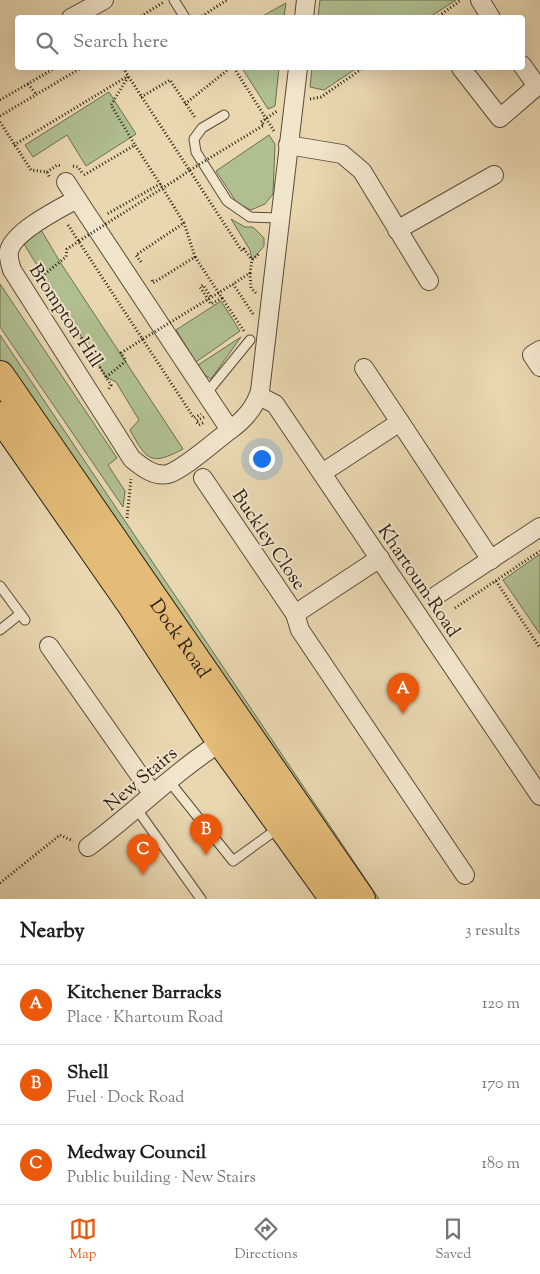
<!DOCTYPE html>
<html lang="en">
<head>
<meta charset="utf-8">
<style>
	:root { --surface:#fff; --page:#f6f6f6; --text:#222; --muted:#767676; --line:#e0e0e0; --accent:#ea580c }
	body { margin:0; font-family:"Sorts Mill Goudy",serif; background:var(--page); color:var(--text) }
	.you { position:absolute; left:261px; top:458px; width:18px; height:18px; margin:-12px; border:4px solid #fff; border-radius:50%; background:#1a73e8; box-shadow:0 0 0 8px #1a73e833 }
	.badge { display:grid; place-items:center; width:32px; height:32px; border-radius:50%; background:var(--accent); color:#fff; font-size:16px; font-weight:700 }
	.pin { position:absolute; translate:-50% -41px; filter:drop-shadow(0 1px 2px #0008) }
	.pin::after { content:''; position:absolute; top:26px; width:18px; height:15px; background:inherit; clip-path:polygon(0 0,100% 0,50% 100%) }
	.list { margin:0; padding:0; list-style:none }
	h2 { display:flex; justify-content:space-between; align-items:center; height:65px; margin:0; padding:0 20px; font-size:21px }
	h2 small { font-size:16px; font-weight:400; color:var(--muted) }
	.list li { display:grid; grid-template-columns:32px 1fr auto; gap:15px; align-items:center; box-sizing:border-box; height:80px; padding:0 20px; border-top:1px solid var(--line) }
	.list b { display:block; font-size:19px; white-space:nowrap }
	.list p { margin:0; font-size:16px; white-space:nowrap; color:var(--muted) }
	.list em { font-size:16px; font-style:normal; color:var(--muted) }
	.icon { flex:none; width:28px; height:28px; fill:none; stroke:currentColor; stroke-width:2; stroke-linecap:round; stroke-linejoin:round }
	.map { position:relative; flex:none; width:540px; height:899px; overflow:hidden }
	.search { position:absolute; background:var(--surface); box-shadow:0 5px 20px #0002; left:15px; right:15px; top:15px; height:55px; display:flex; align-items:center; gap:12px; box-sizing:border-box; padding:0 18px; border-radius:5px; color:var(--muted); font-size:19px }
	.sheet { height:305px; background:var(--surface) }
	nav { display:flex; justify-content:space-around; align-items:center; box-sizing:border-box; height:70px; border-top:1px solid var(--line); background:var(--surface); font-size:14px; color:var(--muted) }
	nav a { display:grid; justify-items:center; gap:2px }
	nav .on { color:var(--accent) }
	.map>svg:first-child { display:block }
	.green { fill:#b0bf90; stroke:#6c6e52 }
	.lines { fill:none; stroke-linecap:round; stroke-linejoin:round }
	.lane-casing { stroke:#594c3a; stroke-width:11 }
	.street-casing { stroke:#594c3a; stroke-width:20 }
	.primary-casing { stroke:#291e13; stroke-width:30 }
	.path { stroke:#291e13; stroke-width:3; stroke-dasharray:1 2.5; stroke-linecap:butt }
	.lane { stroke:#f1e5cc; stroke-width:9 }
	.street { stroke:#f1e5cc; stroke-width:18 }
	.primary { stroke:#e4bc78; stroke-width:28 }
	.path-bridge { stroke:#291e13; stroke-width:3; stroke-dasharray:1 2.5; stroke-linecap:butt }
	.labels { text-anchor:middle; stroke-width:4; stroke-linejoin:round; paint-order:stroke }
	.street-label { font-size:19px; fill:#291e13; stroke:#f1e5cc }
</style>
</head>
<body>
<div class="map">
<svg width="540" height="899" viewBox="0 0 540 899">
	<rect width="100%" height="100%" fill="#e9d7b0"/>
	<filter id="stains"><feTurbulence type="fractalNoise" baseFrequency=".004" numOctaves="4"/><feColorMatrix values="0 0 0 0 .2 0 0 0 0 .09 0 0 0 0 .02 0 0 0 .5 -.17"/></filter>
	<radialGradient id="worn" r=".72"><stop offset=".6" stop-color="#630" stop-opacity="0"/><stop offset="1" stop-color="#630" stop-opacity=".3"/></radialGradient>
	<!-- green -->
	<g class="green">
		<path d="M320 0H456L430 17H318Z"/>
		<path d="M286 3 284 17H261Z"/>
		<path d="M242 68H279L275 106 268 109Z"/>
		<path d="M312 68H357L324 90 310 87Z"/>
		<path d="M109 92 136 134 86 166 67 135 33 157 25 145Z"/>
		<path d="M269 135 275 144 273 194 265 204 251 210 237 203 216 171Z"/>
		<path d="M231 219 245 227H253L264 238V246L252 260 250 250Z"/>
		<path d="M37 223 60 262 183 449C151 466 147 461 130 430L139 420 116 382 106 377 19 236Z"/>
		<path d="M0 284 117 458 108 465 125 491 123 507 0 327Z"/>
		<path d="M221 301 240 331 196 362 176 330Z"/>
		<path d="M0 335 379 899H371L39 419 0 359Z"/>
		<path d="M241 337 211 379 205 375 198 365Z"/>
		<path d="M540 554V634L503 580Z"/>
	</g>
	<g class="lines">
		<!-- lane casing -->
		<g class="lane-casing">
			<g id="lane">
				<path d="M174 0 184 16"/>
				<path d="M224 115 202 128 194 139 196 152 227 201 250 217 280 218"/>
				<path d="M205 395 250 340"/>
				<path d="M0 586 25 620"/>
				<path d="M0 630 20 614"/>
				<path d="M169 781 233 861 280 827"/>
				<path d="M136 808 201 899"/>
			</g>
		</g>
		<!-- street casing -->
		<g class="street-casing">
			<g id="street">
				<path d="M480 0 491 18"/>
				<path d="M71 18 104 0"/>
				<path d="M304 18 306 0"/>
				<path d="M461 68 500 118 537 86 522 65"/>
				<path d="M288 145 342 154 362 171 429 281"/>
				<path d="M66 182 77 199"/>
				<path d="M397 230 494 175"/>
				<path d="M540 350 532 355 540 367"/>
				<path d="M259 396 275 404 540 796"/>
				<path d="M400 422 491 560"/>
				<path d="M230 430 77 199C59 209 14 231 9 251 8 258 10 264 12 270L132 459C142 467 154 477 168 474 184 469 215 441 230 430 244 420 255 408 260 391L298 68"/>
				<path d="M322 473 400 422 364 368"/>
				<path d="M203 478 295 614 380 558"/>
				<path d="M437 595 540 527"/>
				<path d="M295 614 300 630 465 875"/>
				<path d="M49 646 152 793"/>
				<path d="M88 847C133 814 173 773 221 742"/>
			</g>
		</g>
		<!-- primary casing -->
		<g class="primary-casing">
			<g id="primary">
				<path id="s1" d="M0 375 361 899"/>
				<path d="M0 416 133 607 221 742 334 899"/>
			</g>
		</g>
		<!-- path -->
		<g class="path">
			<path d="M138 18 164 2"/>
			<path d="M199 18 227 0"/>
			<path d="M436 18 461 0"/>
			<path d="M123 68 242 251 244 249 252 260"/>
			<path d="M234 68 274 131"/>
			<path d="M128 77 111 105 135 145"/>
			<path d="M28 84 36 94"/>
			<path d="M141 97 170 80 196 119"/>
			<path d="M310 99 321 97 363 68"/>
			<path d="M0 100 55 68"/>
			<path d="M185 104 230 68"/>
			<path d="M0 116 81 68"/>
			<path d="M0 122 31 170 47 172 50 178"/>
			<path d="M14 145 128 76"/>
			<path d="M73 166 78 167 83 174"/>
			<path d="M47 172 57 165 62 166"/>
			<path d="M84 175 135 145 160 184 107 214"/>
			<path d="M177 179 190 170"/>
			<path d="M68 225 194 418 201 414"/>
			<path d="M79 241 67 249 66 257 42 276 111 385 108 390"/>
			<path d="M195 257 222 298 211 304 200 287 203 285 211 297"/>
			<path d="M141 262 136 255 184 223 160 184"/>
			<path d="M250 273 251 288 256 293"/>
			<path d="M152 280 153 283 195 257 184 223"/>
			<path d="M222 298 244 331"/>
			<path d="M253 314 233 284 250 273 252 260 260 253"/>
			<path d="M106 377 126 361 121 353 143 339"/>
			<path d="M204 417 196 421 199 425 205 422"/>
			<path d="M127 518 131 479"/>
			<path d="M496 581 540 648"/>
			<path d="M455 608 540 551"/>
			<path d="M0 883 60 835 73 841"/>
		</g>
		<!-- lane -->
		<use href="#lane" class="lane"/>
		<!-- street -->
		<use href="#street" class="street"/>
		<!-- primary -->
		<use href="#primary" class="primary"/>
		<!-- path-bridge -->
		<g class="path-bridge">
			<path d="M190 170 264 125 261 122 277 111"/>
			<path d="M79 241 177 179"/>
			<path d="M143 339 233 284"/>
		</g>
	</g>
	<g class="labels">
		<!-- street labels -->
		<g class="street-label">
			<text transform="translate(67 315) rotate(57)" y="7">Brompton Hill</text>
			<text transform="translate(270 539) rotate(56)" y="7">Buckley Close</text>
			<text transform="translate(420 580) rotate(56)" y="7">Khartoum Road</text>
			<text dy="7" stroke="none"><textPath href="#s1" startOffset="319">Dock Road</textPath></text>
			<text transform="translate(140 778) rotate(-40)" y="7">New Stairs</text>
		</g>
	</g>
	<rect width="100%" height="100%" filter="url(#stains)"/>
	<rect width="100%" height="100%" fill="url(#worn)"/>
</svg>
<div class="you"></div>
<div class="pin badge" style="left:403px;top:714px">A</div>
<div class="pin badge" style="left:206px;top:855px">B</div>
<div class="pin badge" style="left:143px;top:875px">C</div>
<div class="search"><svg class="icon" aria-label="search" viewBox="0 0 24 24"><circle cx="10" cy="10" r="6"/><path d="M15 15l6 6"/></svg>Search here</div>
</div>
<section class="sheet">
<h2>Nearby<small>3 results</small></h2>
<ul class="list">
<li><span class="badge">A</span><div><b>Kitchener Barracks</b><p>Place · Khartoum Road</p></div><em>120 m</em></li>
<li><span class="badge">B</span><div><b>Shell</b><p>Fuel · Dock Road</p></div><em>170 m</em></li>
<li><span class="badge">C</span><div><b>Medway Council</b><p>Public building · New Stairs</p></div><em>180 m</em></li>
</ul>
</section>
<nav>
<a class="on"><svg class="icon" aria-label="map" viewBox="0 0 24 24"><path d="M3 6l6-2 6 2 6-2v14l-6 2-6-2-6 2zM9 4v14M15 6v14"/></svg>Map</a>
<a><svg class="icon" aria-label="directions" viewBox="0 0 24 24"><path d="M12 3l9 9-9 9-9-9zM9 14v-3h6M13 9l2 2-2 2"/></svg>Directions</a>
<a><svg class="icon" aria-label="saved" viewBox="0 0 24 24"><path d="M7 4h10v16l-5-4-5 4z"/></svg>Saved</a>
</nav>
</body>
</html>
